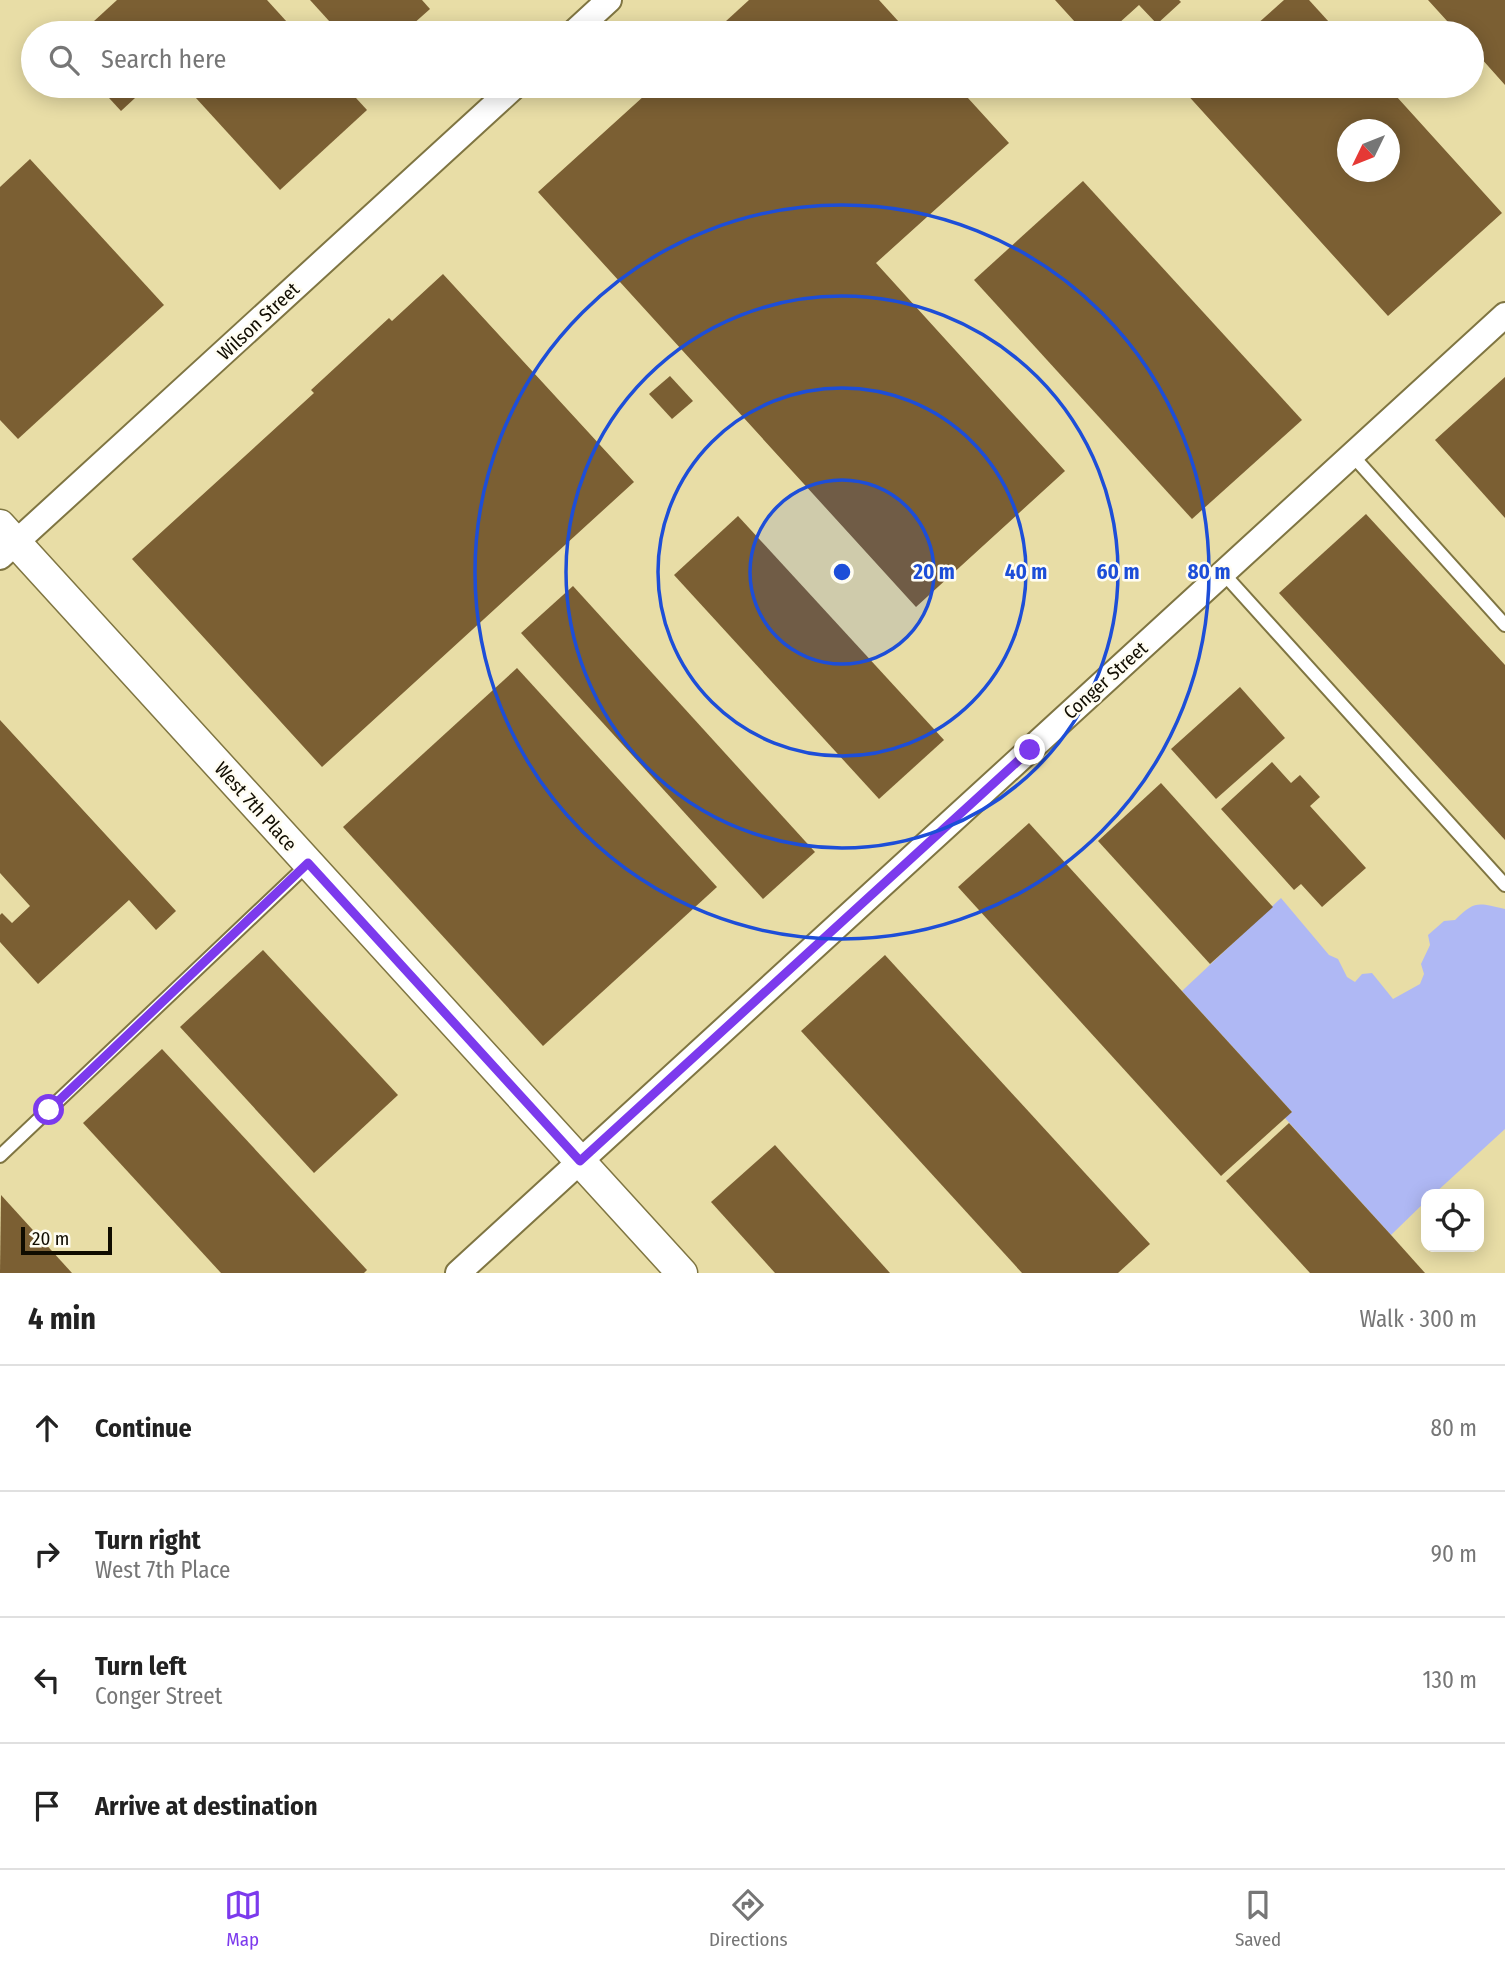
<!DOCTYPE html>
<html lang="en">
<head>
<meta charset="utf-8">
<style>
	:root { --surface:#fff; --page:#f6f6f6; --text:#222; --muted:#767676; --line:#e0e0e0; --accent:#7c3aed }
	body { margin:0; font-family:"Fira Sans Condensed",sans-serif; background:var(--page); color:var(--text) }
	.controls { position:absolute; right:21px; bottom:21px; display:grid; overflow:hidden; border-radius:14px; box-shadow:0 4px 18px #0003 }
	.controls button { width:63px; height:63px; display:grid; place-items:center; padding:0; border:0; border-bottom:2px solid var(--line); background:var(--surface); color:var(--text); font:35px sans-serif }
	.compass { position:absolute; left:1337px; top:119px; width:63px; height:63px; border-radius:50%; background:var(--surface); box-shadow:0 4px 18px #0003; rotate:227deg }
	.scale { position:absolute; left:21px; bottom:18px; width:91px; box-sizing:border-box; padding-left:7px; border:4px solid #100c00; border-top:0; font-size:19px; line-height:24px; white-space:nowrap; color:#100c00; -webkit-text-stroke:5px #fffdf2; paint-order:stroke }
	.stop { position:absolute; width:21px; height:21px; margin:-16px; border:5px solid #7c3aed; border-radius:50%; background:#fff }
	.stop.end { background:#7c3aed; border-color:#fff; box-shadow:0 2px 7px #0008 }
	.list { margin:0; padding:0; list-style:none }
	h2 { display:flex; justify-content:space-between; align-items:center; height:91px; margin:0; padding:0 28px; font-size:30px }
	h2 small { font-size:23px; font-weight:400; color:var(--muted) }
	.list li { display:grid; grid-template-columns:46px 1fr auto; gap:21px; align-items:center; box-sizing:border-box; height:126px; padding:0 28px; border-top:2px solid var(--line) }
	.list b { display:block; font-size:26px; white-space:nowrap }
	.list p { margin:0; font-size:23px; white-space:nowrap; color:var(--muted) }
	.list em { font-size:23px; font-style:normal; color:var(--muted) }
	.icon { flex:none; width:38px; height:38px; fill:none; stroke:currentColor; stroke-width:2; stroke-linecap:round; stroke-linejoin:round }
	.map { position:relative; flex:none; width:1505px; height:1273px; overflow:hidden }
	.search { position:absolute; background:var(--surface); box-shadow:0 4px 18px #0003; left:21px; right:21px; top:21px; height:77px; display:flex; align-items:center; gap:18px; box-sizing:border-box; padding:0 24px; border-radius:38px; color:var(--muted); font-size:26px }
	.sheet { height:595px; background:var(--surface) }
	nav { display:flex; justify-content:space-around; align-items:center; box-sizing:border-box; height:98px; border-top:2px solid var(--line); background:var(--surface); font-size:19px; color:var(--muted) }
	nav a { display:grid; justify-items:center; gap:4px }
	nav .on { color:var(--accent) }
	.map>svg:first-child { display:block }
	.green { fill:#afb8f4 }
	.building { fill:#7b5f33; fill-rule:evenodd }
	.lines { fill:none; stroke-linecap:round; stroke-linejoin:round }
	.service-casing { stroke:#7f7542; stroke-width:16 }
	.minor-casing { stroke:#7f7542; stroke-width:28 }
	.tertiary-casing { stroke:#7f7542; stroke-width:33 }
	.service { stroke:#fff; stroke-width:12 }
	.minor { stroke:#fff; stroke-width:24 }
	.tertiary { stroke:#fff; stroke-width:30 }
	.route { stroke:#7c3aed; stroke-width:9 }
	.ring { fill:none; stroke:#1d4ed8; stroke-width:3.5 }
	.labels { text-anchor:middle; stroke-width:5; stroke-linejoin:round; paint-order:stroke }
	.street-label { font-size:19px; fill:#100c00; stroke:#fffdf2 }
	.centre { fill:#1d4ed8; stroke:#fffdf2; stroke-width:3.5 }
	.ring-label { font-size:21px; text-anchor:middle; font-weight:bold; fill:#1d4ed8; stroke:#fffdf2; stroke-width:5; stroke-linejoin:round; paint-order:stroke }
</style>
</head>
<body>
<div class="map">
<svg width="1505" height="1273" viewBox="0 0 1505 1273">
	<rect width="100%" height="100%" fill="#e8dda6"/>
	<!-- green -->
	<path class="green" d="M1281 898 1329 955 1338 959 1347 977 1355 982 1362 974 1372 973 1393 999 1420 984 1424 974 1421 964 1430 945 1428 935 1444 921 1455 920C1475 900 1478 903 1505 909V1129L1434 1194H1426V1201L1391 1235 1285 1118 1292 1112 1182 991Z"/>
	<!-- building -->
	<g class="building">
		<path d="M117 0H267L297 33H81Z"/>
		<path d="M310 0H422L430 9 403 33H340Z"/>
		<path d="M749 0H879L909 33H713Z"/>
		<path d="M1055 0H1179L1181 2 1157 24 1139 5 1108 33H1085Z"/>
		<path d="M1284 0H1309L1339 33H1247Z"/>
		<path d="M1428 0H1505V85L1472 48V33H1458Z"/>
		<path d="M98 86H148L121 111Z"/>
		<path d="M185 86H345L367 110 280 190Z"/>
		<path d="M655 86H957L1009 143 876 263 1065 471 916 607 538 192Z"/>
		<path d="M1189 86H1387L1502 213 1388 316 1184 91ZM1348 130H1390V172H1348Z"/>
		<path d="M30 159 164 305 18 439 0 420V187Z"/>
		<path d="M1083 181 1302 420 1192 519 974 280Z"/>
		<path d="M443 274 634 482 322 767 132 559 314 393 311 390 389 318 392 321Z"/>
		<path d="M670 376 693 401 672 419 649 394Z"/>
		<path d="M1505 377V518L1435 440Z"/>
		<path d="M1366 514 1505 665V840L1279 593Z"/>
		<path d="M738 516 944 740 879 799 674 575Z"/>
		<path d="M573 586 815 852 763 899 521 633Z"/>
		<path d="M517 668 717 887 543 1046 343 827Z"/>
		<path d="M1240 687 1285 738 1216 799 1171 749Z"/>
		<path d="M0 720 176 911 156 930 129 900 38 984 0 942V915L2 913 12 923 30 906 0 873Z"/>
		<path d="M1272 762 1291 783 1300 775 1320 797 1310 806 1366 868 1322 907 1301 884 1294 890 1221 809Z"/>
		<path d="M1161 783 1273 907 1210 964 1098 841Z"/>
		<path d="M1029 823 1292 1112 1221 1176 958 887Z"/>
		<path d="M263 950 398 1095 314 1173 180 1027Z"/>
		<path d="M885 955 1150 1244 1118 1273H1022L801 1031Z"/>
		<path d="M162 1049 367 1270 364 1273H221L83 1123Z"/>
		<path d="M1289 1123 1391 1235 1425 1273H1310L1226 1181Z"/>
		<path d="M775 1145 890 1273H775L711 1202Z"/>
		<path d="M1 1195 72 1273H0Z"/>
	</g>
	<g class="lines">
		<!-- service casing -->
		<g class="service-casing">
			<g id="service">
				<path d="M1352 455 1505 625"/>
				<path d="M1223 573 1505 885"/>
				<path d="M0 1156 308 864"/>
			</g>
		</g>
		<!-- minor casing -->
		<g class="minor-casing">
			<g id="minor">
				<path d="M573 33 609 0"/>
				<path d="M0 557 515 86"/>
				<path d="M458 1273 1505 315"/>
			</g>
		</g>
		<!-- tertiary casing -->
		<g class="tertiary-casing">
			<path id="tertiary" d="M0 525 682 1273"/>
		</g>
		<!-- service -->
		<use href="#service" class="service"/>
		<!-- minor -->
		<use href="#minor" class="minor"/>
		<!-- tertiary -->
		<use href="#tertiary" class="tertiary"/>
	</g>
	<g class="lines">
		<!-- route -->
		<path class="route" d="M49 1110 308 863 580 1161 1030 750"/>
	</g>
	<!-- distance rings -->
	<circle cx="842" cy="572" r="92" fill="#1d4ed8" fill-opacity=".12"/>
	<g class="ring">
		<circle cx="842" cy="572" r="92"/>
		<circle cx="842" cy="572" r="184"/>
		<circle cx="842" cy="572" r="276"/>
		<circle cx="842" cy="572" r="367"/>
	</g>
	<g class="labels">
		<!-- street labels -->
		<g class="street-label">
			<text transform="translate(258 321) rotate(-43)" y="7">Wilson Street</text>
			<text transform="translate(1105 680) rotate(-42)" y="7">Conger Street</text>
			<text transform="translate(256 806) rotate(48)" y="7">West 7th Place</text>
		</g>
	</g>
	<circle cx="842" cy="572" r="10" class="centre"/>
	<g class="ring-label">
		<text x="934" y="579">20 m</text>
		<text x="1026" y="579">40 m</text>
		<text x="1118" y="579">60 m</text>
		<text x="1209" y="579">80 m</text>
	</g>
</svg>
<div class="controls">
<button><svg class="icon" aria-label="locate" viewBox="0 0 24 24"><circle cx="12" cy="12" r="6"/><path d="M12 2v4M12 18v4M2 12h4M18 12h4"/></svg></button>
</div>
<svg class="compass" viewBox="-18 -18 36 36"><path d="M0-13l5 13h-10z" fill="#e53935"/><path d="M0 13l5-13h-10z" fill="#767676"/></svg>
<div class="scale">20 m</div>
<div class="stop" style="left:49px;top:1110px"></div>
<div class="stop end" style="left:1030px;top:750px"></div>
<div class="search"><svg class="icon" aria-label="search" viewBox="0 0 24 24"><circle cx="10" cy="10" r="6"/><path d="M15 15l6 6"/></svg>Search here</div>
</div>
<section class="sheet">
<h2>4 min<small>Walk · 300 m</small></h2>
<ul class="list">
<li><svg class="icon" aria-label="ahead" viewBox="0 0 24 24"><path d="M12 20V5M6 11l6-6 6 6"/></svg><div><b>Continue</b></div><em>80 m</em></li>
<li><svg class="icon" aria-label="right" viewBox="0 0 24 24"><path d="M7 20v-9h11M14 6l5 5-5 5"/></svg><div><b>Turn right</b><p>West 7th Place</p></div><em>90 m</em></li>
<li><svg class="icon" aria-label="left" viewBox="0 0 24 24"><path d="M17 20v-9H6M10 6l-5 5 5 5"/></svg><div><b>Turn left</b><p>Conger Street</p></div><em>130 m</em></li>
<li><svg class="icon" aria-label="arrive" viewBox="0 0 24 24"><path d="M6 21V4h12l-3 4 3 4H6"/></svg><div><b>Arrive at destination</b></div></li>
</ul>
</section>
<nav>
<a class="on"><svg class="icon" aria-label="map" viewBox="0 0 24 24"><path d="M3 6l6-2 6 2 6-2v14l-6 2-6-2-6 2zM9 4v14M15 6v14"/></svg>Map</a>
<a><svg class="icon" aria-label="directions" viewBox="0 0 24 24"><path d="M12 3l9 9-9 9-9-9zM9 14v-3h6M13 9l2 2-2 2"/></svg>Directions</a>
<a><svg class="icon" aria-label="saved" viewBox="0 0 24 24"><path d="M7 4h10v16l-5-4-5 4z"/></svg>Saved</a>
</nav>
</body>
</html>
